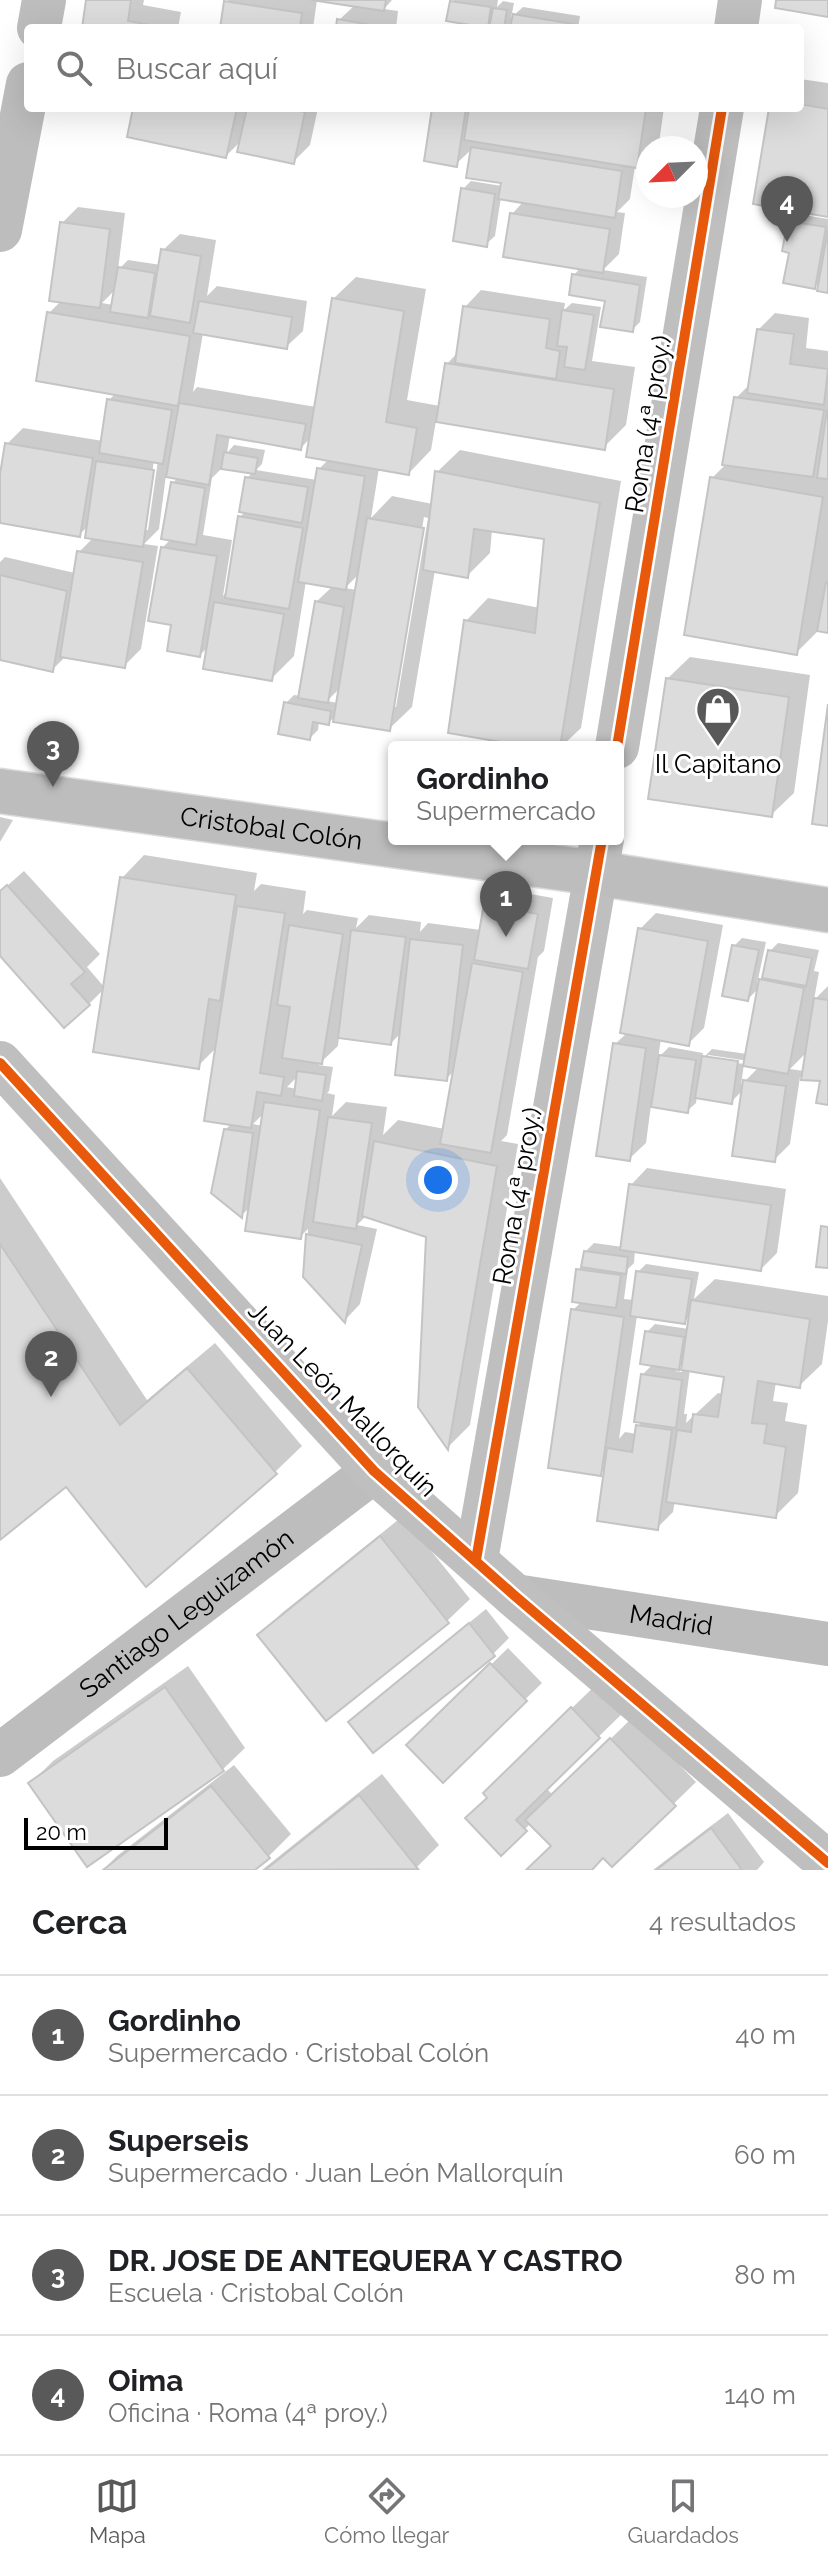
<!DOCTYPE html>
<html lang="es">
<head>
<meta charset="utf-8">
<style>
	:root { --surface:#fff; --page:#f6f6f6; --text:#202124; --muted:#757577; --line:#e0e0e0; --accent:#595959 }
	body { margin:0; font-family:Raleway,sans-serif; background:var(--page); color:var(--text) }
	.compass { position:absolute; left:636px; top:136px; width:72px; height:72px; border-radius:50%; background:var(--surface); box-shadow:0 8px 32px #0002; rotate:246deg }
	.scale { position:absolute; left:24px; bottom:20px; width:144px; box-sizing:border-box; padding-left:8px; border:4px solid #000; border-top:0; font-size:22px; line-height:28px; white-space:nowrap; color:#000; -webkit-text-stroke:6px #fff; paint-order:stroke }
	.you { position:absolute; left:438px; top:1180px; width:28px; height:28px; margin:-20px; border:6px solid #fff; border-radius:50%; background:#1a73e8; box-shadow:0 0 0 12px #1a73e833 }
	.badge { display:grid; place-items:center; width:52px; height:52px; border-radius:50%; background:var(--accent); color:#fff; font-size:26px; font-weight:700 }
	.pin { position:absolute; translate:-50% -66px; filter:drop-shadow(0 2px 4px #0008) }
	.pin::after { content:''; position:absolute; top:42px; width:28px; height:24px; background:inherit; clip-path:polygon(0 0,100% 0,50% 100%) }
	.popup { position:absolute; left:388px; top:741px; width:236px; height:104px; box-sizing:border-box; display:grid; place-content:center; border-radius:8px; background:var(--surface); filter:drop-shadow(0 2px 6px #0005); font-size:26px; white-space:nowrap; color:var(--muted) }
	.popup b { font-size:30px; color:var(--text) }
	.popup::after { content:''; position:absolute; left:50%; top:100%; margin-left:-16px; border:16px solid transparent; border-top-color:var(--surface) }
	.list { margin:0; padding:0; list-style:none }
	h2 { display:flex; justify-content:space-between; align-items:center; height:104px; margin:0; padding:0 32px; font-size:34px }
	h2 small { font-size:26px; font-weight:400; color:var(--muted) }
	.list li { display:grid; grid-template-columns:52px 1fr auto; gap:24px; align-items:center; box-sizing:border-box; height:120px; padding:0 32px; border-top:2px solid var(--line) }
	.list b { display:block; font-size:30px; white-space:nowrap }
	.list p { margin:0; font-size:26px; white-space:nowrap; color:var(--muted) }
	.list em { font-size:26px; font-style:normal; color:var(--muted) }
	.icon { flex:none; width:44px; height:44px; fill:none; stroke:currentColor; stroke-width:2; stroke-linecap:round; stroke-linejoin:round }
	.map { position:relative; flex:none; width:828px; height:1870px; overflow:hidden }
	.search { position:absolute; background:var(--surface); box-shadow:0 8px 32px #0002; left:24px; right:24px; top:24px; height:88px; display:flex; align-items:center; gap:20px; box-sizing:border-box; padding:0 28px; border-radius:8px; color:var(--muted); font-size:30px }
	.sheet { height:584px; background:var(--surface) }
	nav { display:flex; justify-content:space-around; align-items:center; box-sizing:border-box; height:112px; border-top:2px solid var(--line); background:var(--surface); font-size:22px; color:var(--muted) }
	nav a { display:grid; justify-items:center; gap:4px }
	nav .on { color:var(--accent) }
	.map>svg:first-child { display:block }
	.shadow { fill:#0003; fill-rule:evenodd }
	.building { fill:#dcdcdc; stroke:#c4c4c4; stroke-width:2 }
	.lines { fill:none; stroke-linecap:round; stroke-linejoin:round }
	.primary-casing { stroke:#dbdbdb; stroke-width:47 }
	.street { stroke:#bdbdbd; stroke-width:44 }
	.secondary { stroke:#bfbfbf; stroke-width:44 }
	.primary { stroke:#bdbdbd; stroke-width:44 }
	.cycleway-casing { stroke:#fff; stroke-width:15 }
	.cycleway { stroke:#e8590c; stroke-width:10 }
	.labels { text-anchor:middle; stroke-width:6; stroke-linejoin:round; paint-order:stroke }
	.street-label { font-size:26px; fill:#000; stroke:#fff }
	.poi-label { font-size:26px; fill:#000; stroke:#fff }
</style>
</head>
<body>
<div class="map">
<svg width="828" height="1870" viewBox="0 0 828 1870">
	<rect width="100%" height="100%" fill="#fff"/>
	<!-- shadow -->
	<g class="shadow">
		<path d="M88 0H144L143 5 181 12 178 28H84Z"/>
		<path d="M228 0H317L313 28H222Z"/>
		<path d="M324 0H392L384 9 398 11 396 28H338L339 20 355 5Z"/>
		<path d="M454 0H498L497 7 503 1 514 3 511 18 523 7 580 16 578 28H476L479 25 452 2Z"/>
		<path d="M800 79 828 83V215L771 108H800Z"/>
		<path d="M135 108H318L310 145 294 161 242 140 226 156Z"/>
		<path d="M434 108H664L659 143 654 148H648V154L635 166 630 199 617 212 625 213 619 254 603 270 647 277 640 322 632 330 607 299 574 275 581 267 512 214 524 201 501 197 495 236 486 244 463 189 471 181 502 186 503 182 473 148 456 164Z"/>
		<path d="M78 207 125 213 118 270 128 260 161 265 163 250 180 234 216 240 207 296 217 286 307 301 303 331 286 347 203 333 193 392 197 387 316 407 333 299 356 277 426 289 407 400 440 406 447 364 458 352 465 307 481 290 565 303 564 310 572 303 601 307 592 361 635 367 626 425 604 447 436 421 431 450 409 473 379 468 371 518 392 496 433 504 437 472 460 450 621 481 581 728 561 747H541L466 621 488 598 540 608 546 537 492 530 490 553 467 576 435 570 412 707 389 729 336 716 328 723 319 721 318 730 310 738 286 703 294 695 301 696 316 602 333 586 306 581 294 656 272 678 209 646 200 655 173 623 162 548 171 539 173 483 178 477 166 475 159 529 144 544 158 546 141 649 125 665 66 656 52 670 0 658V562L5 557 75 573 79 552 93 538 88 526 79 535 0 521V486L7 444 23 428 103 441 109 400 116 393 49 313 61 301 62 223ZM116 289 113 305 102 303ZM230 435 301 448 311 437 329 459 319 469 317 480 256 470 262 464 265 450 234 445 227 453ZM154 460H158L148 530H144ZM223 467 253 472 247 478 246 511 240 517 228 590 223 596 232 540 203 535 212 478ZM424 517 428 518 396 707H392ZM360 573 357 590 345 588ZM340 688 338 703 327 701Z"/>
		<path d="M798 214 828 219V291L821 280 814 287 791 251 790 222Z"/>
		<path d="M775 313 809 318 806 348 828 351V631L819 630 796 653 712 478 727 463 736 398 751 383 758 330Z"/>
		<path d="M690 657 810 675 794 793 771 815 667 679Z"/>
		<path d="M0 817 13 820 0 842Z"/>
		<path d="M144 855 257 873 254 891 261 884 306 891 303 914 307 910 358 918 356 928 369 915 421 922 420 932 428 923 481 930 486 905 502 889 553 898 544 951 538 957 507 1135 501 1141 518 1144 470 1425 449 1446 428 1236 367 1215 357 1225 377 1229 360 1304 345 1320 305 1277 308 1229 300 1237 251 1206 241 1216 225 1130 232 1123 217 1047 198 1066 122 878ZM402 1032 446 1079 455 1070 445 1129 398 1120 383 1135 387 1107 346 1102 332 1116 335 1095 327 1093 329 1091 333 1067 318 1065 338 1046 339 1037 391 1043ZM298 1076 297 1089 287 1087ZM265 1112 263 1126 253 1124Z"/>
		<path d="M24 871 100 954 87 967 105 988 89 1004 0 953V892Z"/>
		<path d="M656 913 723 925 704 1028 688 1044 661 1039 658 1058 669 1047 703 1053 702 1059 712 1049 747 1054 760 987 748 999 734 946 742 938 766 942 757 984 764 977 770 951 778 943 819 950 814 971 819 972 814 1000 828 986V1103L823 1079 800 1077 790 1144 774 1160 744 1089 731 1102 697 1096 696 1103 687 1111 651 1105 646 1143 629 1159 615 1044 627 1033 640 929ZM807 1052 804 1071 790 1069ZM708 1055 749 1061 759 1067 741 1085 744 1064 708 1059Z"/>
		<path d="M647 1168 786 1189 777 1253 761 1269 635 1250 634 1263 628 1269 624 1299 634 1300 638 1272 646 1264 699 1272 694 1299 715 1279 828 1296V1321L822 1364 799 1386 776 1382 773 1401 788 1403 785 1421 807 1425 798 1493 775 1516 675 1501 673 1512 657 1528 606 1467 600 1474 573 1310 582 1301 578 1270 584 1264 586 1251 594 1243 623 1247 631 1185ZM637 1316 684 1322 690 1316 689 1329 655 1324 647 1332 653 1364 642 1375 643 1421 638 1426 637 1434 625 1432 619 1439ZM684 1362 682 1372 675 1371ZM690 1369 726 1375 723 1394 718 1393 686 1423 687 1414H684Z"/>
		<path d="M0 1178 147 1400 215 1343 302 1446 275 1472 146 1584 66 1484 0 1537Z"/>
		<path d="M403 1516 470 1599 447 1621 260 1635 282 1613Z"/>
		<path d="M486 1609 509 1638 493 1654 351 1722 367 1706Z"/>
		<path d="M508 1648 542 1683 443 1780 409 1745Z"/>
		<path d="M188 1666 245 1748 221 1771 30 1784 53 1761Z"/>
		<path d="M603 1678 630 1706 546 1788 553 1795 633 1717 696 1782 612 1864 603 1856 589 1870H528L553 1845 531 1823 501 1853 489 1798 516 1762Z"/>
		<path d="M234 1765 291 1834 269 1856 251 1870H103L117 1856Z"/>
		<path d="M382 1774 439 1845 417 1867 413 1870H262Z"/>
		<path d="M728 1813 764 1862 757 1870H653Z"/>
	</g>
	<!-- building -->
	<g class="building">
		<path d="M86 0H131L128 21 166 28H82Z"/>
		<path d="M311 0H386L384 11Z"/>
		<path d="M776 0H828V17L775 8Z"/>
		<path d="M224 1 302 13 300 28H220Z"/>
		<path d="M450 1 491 7 488 28 446 21Z"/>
		<path d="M493 8 507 10 504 28H489Z"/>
		<path d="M513 14 573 24 572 28H510Z"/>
		<path d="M337 19 383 27V28H336Z"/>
		<path d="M800 104 828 109V217L753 204 769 108H800Z"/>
		<path d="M133 108H237L226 158 127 137Z"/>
		<path d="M247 108H286L305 112 294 164 237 152Z"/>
		<path d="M432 108H466L457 167 424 161Z"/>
		<path d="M469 108 646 109 637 168 464 140Z"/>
		<path d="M471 147 622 171 615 218 498 199 501 183 466 178Z"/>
		<path d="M461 188 495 194 487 247 453 241Z"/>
		<path d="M510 213 610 229 603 273 503 257Z"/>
		<path d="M788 221 826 227 815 289 783 283 789 253 782 251Z"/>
		<path d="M60 222 110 229 100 308 49 301Z"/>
		<path d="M828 230V293L817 291Z"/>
		<path d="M161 249 201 256 190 323 150 316Z"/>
		<path d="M118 267 155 273 148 318 110 312Z"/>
		<path d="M572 274 640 285 633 332 600 327 605 301 569 295Z"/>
		<path d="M332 298 404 311 386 422 417 428 409 475 306 457Z"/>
		<path d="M199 301 292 317 287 349 193 333Z"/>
		<path d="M463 306 550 319 546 348 560 351 556 379 455 363Z"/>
		<path d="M562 310 594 315 585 370 564 367 567 347 557 346Z"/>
		<path d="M47 312 190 336 178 406 36 381Z"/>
		<path d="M757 329 794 334 790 364 828 369 824 405 747 393Z"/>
		<path d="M445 363 614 389 605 450 436 422Z"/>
		<path d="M734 397 824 410 813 477 722 465Z"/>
		<path d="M107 399 172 410 163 464 99 453Z"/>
		<path d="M179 403 306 424 301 450 217 435 209 485 166 477Z"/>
		<path d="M827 410H828V479L817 478Z"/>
		<path d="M5 443 93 458 80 537 0 523V474Z"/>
		<path d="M224 452 258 458 255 474 221 469Z"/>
		<path d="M96 461 154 470 143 547 85 538Z"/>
		<path d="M317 468 365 476 346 590 298 582Z"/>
		<path d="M435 471 600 503 560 747H530L448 733 464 620 535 633 544 539 474 529 468 578 423 570Z"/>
		<path d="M245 477 308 487 302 523 239 512Z"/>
		<path d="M710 477 823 497 797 655 684 635Z"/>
		<path d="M171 482 205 488 196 545 161 539Z"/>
		<path d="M238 516 303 528 289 609 225 598Z"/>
		<path d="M367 518 424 528 390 731 333 722Z"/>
		<path d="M161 547 217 556 200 657 167 651 171 625 148 621Z"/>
		<path d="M77 551 143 562 125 668 60 657Z"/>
		<path d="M0 575 67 591 53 672 0 660Z"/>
		<path d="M826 582 828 583V633L817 631Z"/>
		<path d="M315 601 344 607 328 703 298 698Z"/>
		<path d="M214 602 284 614 272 681 203 669Z"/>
		<path d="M666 678 789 697 772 817 648 799Z"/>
		<path d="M284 702 331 711 329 725 313 722 310 740 278 734Z"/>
		<path d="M828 704V826L812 824Z"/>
		<path d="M120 877 236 895 220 1001 209 999 199 1069 93 1052Z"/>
		<path d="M7 885 85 972 71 984 90 1005 64 1028 0 956V891Z"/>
		<path d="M484 904 538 914 528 969 474 960Z"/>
		<path d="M237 906 285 913 260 1073 284 1077 281 1096 257 1092 251 1128 204 1121Z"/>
		<path d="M289 925 343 934 322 1064 282 1058 290 1007 277 1005Z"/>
		<path d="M638 928 708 941 689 1046 620 1033Z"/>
		<path d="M351 930 406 937 391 1045 338 1038Z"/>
		<path d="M410 939 463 945 447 1081 395 1075Z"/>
		<path d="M732 945 759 950 748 1001 722 996Z"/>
		<path d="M768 950 812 958 806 986 762 978Z"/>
		<path d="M472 963 523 972 491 1153 440 1144Z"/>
		<path d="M759 979 804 988 788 1074 743 1066Z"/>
		<path d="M814 998 828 1000V1105L816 1103 820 1081 801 1080Z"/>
		<path d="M613 1043 646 1048 630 1161 596 1156Z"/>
		<path d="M659 1055 696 1060 688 1113 651 1107Z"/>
		<path d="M702 1056 738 1061 732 1104 695 1098Z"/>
		<path d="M297 1071 326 1075 322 1101 294 1096Z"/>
		<path d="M743 1080 786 1086 775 1162 732 1156Z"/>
		<path d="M264 1102 320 1110 301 1239 245 1231Z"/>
		<path d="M328 1117 372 1123 356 1229 313 1222Z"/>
		<path d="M224 1129 253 1133 242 1218 211 1193Z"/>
		<path d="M374 1141 497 1166 448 1450 418 1407 426 1237 362 1216Z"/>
		<path d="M629 1184 771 1205 761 1271 620 1250Z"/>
		<path d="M821 1226 828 1227V1268L816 1267Z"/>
		<path d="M306 1234 362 1245 345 1323 303 1277Z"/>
		<path d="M0 1244 120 1425 187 1368 277 1474 146 1587 66 1487 0 1540Z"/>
		<path d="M584 1251 628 1257 626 1274 581 1267Z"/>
		<path d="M576 1269 621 1275 616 1308 572 1302Z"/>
		<path d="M636 1271 692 1279 685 1324 630 1316Z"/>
		<path d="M691 1300 810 1319 800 1388 758 1381 752 1423 767 1424 764 1443 786 1447 776 1518 666 1502 677 1430 691 1432 693 1414 718 1417 724 1377 681 1370Z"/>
		<path d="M571 1309 624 1317 601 1476 548 1468Z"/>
		<path d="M645 1331 684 1337 679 1370 640 1364Z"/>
		<path d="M641 1374 682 1380 676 1428 634 1422Z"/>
		<path d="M636 1425 672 1430 658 1530 597 1521 607 1448 632 1452Z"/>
		<path d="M380 1536 449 1623 326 1721 257 1635Z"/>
		<path d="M469 1623 495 1656 373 1753 348 1722Z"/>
		<path d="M490 1663 527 1701 443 1783 406 1745Z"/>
		<path d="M165 1687 224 1771 87 1867 28 1783Z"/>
		<path d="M571 1707 600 1738 516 1820 527 1831 501 1856 465 1818 487 1798 483 1793Z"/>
		<path d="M610 1738 676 1806 612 1867 603 1858 592 1870H526L551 1846 525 1820Z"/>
		<path d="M211 1786 270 1858 255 1870H103Z"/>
		<path d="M359 1795 418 1869 265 1870Z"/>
		<path d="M711 1828 742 1870H656Z"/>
	</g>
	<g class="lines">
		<!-- primary casing -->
		<g class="primary-casing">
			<g id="primary">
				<path id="s3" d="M0 791 596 873 828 910"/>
			</g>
		</g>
		<!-- street -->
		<g class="street">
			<path d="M39 28 44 0"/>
			<path d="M0 230 28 84"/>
			<path id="s1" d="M515 1596 828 1644"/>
			<path id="s2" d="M0 1755 374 1471"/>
		</g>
		<!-- secondary -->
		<g class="secondary">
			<path d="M736 28 740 0"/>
			<path d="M617 747 722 108"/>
			<path d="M0 1063 374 1471 515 1596 828 1863"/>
			<path d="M476 1560 602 839"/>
		</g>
		<!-- primary -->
		<use href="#primary" class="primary"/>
		<!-- cycleway casing -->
		<g class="cycleway-casing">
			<g id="cycleway">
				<path d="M617 747 722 108"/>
				<path d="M0 1063 374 1471 515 1596 828 1863"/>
				<path d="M476 1560 602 839"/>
			</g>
		</g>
		<!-- cycleway -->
		<use href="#cycleway" class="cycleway"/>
	</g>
	<!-- icons -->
	<defs>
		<g id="shop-pin" transform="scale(2.3)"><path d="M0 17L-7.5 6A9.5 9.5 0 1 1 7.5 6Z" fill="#595959" stroke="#fff"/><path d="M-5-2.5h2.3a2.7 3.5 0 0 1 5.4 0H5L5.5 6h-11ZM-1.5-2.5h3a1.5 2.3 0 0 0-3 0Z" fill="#fff"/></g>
	</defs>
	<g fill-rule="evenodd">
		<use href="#shop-pin" x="718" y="709"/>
	</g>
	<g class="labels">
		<!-- street labels -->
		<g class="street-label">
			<text transform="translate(648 424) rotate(-81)" y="9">Roma (4ª proy.)</text>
			<text dy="9" stroke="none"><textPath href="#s3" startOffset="274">Cristobal Colón</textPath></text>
			<text transform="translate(517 1196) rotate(-80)" y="9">Roma (4ª proy.)</text>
			<text transform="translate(343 1399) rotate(46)" y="9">Juan León Mallorquín</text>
			<text dy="9" stroke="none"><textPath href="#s2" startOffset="234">Santiago Leguizamón</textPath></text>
			<text dy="9" stroke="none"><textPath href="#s1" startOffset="158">Madrid</textPath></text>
		</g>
		<!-- poi labels -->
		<g class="poi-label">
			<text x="718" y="773">Il Capitano</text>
		</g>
	</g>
</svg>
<svg class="compass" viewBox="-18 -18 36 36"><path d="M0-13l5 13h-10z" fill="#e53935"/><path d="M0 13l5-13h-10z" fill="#757577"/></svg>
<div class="scale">20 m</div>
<div class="you"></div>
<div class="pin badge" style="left:506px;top:937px">1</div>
<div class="popup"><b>Gordinho</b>Supermercado</div>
<div class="pin badge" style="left:51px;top:1397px">2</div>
<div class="pin badge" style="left:53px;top:787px">3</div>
<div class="pin badge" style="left:787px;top:242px">4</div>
<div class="search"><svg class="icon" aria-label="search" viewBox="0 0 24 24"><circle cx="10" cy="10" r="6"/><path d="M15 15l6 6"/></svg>Buscar aquí</div>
</div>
<section class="sheet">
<h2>Cerca<small>4 resultados</small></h2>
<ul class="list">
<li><span class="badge">1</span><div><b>Gordinho</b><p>Supermercado · Cristobal Colón</p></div><em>40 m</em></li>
<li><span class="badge">2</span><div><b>Superseis</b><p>Supermercado · Juan León Mallorquín</p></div><em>60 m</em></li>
<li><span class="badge">3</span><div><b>DR. JOSE DE ANTEQUERA Y CASTRO</b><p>Escuela · Cristobal Colón</p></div><em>80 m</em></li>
<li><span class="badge">4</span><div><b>Oima</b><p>Oficina · Roma (4ª proy.)</p></div><em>140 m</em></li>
</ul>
</section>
<nav>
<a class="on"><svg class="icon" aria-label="map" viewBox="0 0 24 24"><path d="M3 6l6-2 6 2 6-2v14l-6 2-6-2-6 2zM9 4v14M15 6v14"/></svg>Mapa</a>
<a><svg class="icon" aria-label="directions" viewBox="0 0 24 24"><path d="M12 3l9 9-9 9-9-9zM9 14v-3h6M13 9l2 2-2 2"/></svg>Cómo llegar</a>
<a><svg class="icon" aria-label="saved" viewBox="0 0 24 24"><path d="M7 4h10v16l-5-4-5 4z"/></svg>Guardados</a>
</nav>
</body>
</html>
